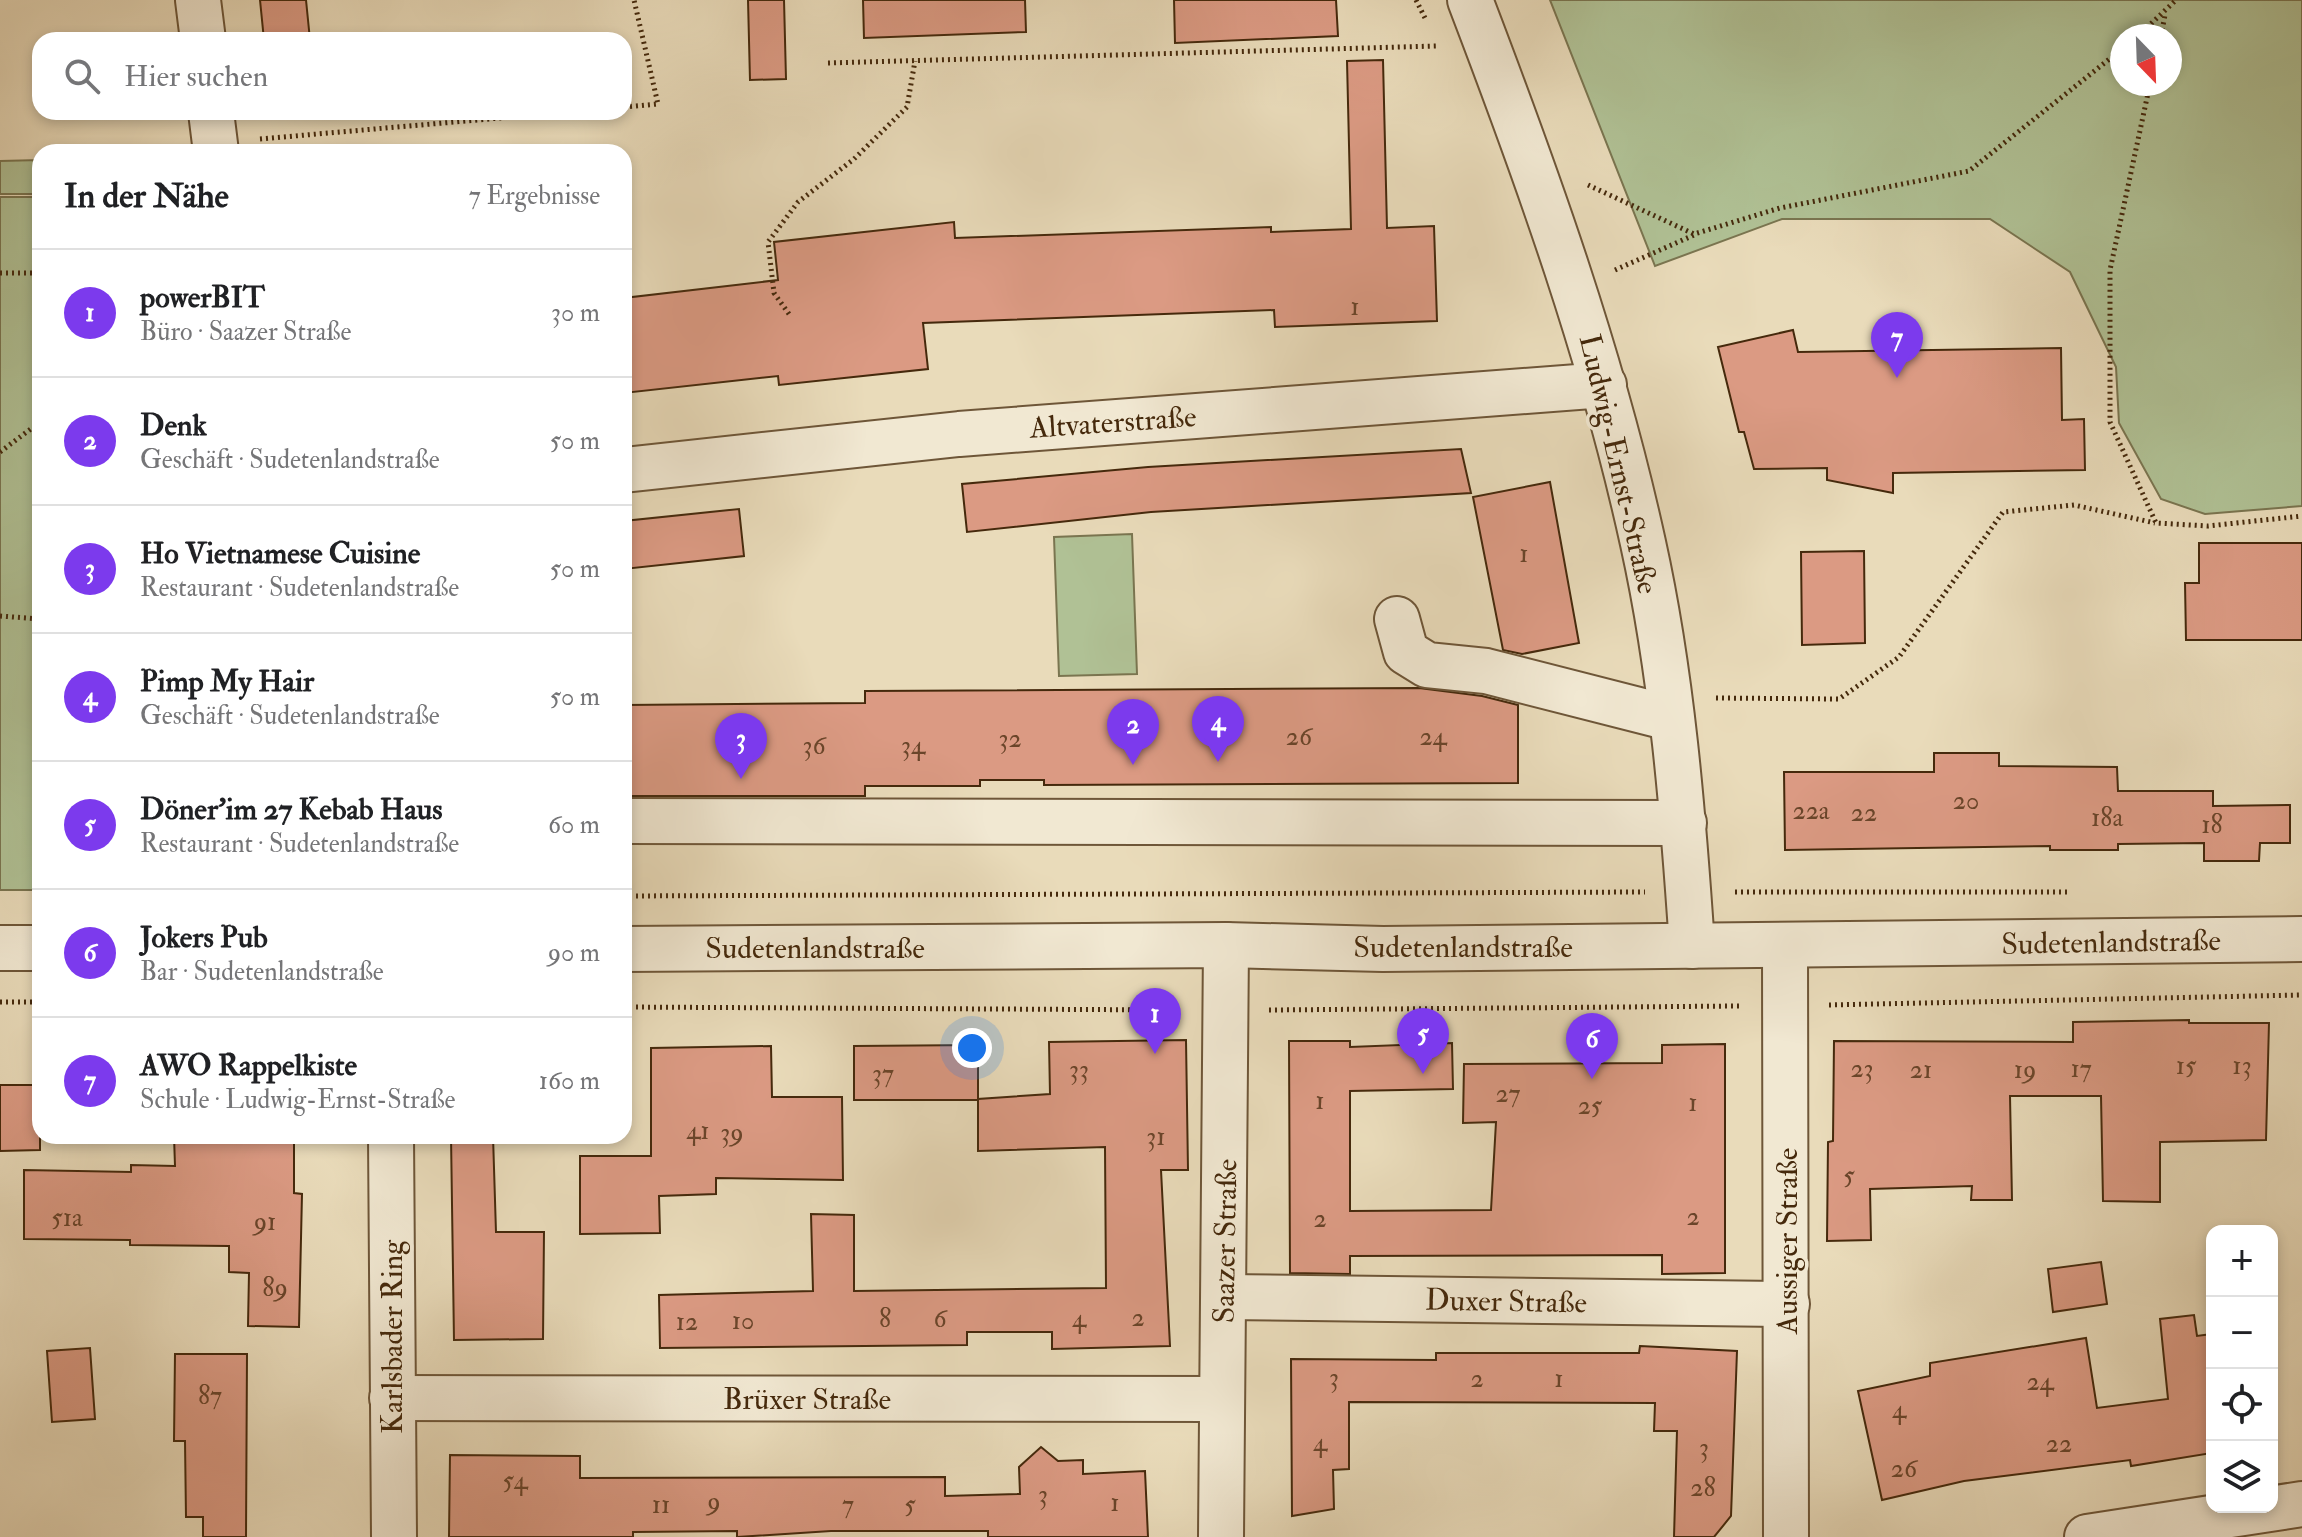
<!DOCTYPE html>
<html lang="de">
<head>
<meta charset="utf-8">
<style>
	:root { --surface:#fff; --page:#f6f6f6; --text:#202124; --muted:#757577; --line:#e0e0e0; --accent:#7c3aed }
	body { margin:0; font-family:"IM FELL Double Pica",serif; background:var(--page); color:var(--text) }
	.controls { position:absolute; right:24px; bottom:24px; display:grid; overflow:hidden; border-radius:16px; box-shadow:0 4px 12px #0003 }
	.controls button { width:72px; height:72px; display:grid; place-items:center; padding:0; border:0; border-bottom:2px solid var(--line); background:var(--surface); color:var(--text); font:40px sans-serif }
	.compass { position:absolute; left:2110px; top:24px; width:72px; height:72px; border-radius:50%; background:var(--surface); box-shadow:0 4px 12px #0003; rotate:157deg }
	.you { position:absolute; left:972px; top:1048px; width:28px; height:28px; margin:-20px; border:6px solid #fff; border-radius:50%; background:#1a73e8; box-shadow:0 0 0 12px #1a73e833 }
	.badge { display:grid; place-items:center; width:52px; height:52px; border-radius:50%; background:var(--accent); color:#fff; font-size:26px; font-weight:700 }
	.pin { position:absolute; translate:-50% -66px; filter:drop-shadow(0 2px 4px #0008) }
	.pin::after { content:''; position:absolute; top:42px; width:28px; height:24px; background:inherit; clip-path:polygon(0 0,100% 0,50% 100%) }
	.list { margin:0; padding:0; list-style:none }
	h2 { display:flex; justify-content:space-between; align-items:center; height:104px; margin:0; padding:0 32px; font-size:34px }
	h2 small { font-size:26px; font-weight:400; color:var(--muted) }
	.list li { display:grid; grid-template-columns:52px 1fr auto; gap:24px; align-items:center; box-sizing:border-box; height:128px; padding:0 32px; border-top:2px solid var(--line) }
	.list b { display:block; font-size:30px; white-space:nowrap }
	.list p { margin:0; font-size:26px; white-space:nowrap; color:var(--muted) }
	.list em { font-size:26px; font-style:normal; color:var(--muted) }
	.icon { flex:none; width:44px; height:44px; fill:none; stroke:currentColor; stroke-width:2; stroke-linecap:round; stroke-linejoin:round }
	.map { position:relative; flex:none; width:2302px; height:1537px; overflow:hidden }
	.search { position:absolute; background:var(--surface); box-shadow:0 4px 12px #0003; left:32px; top:32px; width:600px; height:88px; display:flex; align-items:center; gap:20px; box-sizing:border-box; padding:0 28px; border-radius:24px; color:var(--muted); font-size:30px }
	.panel { position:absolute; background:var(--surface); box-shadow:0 4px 12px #0003; left:32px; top:144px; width:600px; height:1000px; border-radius:24px }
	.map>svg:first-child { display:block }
	.green { fill:#b0c195; stroke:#7a7550; stroke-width:2; fill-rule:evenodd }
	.building { fill:#db9a83; stroke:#45290c; stroke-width:2 }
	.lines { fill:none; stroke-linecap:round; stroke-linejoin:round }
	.minor-casing { stroke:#6e5638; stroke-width:48 }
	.path { stroke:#45290c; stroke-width:5; stroke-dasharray:2 4; stroke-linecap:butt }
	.minor { stroke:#f1e8d2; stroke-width:44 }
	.labels { text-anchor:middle; stroke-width:7; stroke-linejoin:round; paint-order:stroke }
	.number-label { font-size:26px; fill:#6a452a }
	.street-label { font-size:30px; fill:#45290c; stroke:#f1e8d2 }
</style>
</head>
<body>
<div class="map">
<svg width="2302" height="1537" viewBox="0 0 2302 1537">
	<rect width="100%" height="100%" fill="#e9dbba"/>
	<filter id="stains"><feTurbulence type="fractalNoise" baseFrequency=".0025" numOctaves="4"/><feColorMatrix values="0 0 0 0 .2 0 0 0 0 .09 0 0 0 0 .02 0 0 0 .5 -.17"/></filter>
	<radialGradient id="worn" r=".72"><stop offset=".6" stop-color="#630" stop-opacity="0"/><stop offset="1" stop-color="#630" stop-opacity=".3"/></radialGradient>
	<!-- green -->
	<g class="green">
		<path d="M1550 0H2302V506L2205 514 2161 499 2119 423 2116 367 2070 272 1990 219H1782L1655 266ZM2170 36V84H2122V36Z"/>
		<path d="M40 160V194H0V161Z"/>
		<rect x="0" y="197" width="40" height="693"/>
		<path d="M1132 534 1137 674 1059 676 1054 537Z"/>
	</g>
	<!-- building -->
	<g class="building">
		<path d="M260 0H306L310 40H264Z"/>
		<path d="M748 0H784L786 79 750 80Z"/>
		<path d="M863 0H1025L1026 32 864 38Z"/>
		<path d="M1174 0H1336L1338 36 1175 43Z"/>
		<path d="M1383 60 1387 228 1434 226 1437 321 1275 327 1274 310 923 323 928 369 779 385 778 376 624 393V298L778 280 774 242 954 222 955 238 1271 227V232L1351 229 1347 61Z"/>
		<path d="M1793 330 1798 352 2061 348 2062 420 2084 419 2085 470 1893 473V493L1827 480V468L1754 469 1744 432H1739L1718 347Z"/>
		<path d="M1461 449 1471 493 1151 512 967 532 962 484 1148 467Z"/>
		<path d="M1550 482 1579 643 1522 654 1503 650 1473 497Z"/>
		<path d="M739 509 744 556 624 569V521Z"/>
		<path d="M2199 543H2302V640H2186L2185 583H2199Z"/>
		<path d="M1864 551 1865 643 1802 645 1801 552Z"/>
		<path d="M1419 688 1482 696 1518 705V783L1044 785V780H980V786H865V796H624V705L865 703V691Z"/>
		<path d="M1934 753H1999V766L2117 767 2118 791H2213V806L2290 805V843H2260L2259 861H2204V843L2118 844V850H2050V846L1785 850 1784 772H1934Z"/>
		<path d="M2189 1020V1023H2269L2266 1140 2160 1142V1202L2103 1201 2101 1096H2010L2012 1200H1971L1972 1186 1870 1189 1871 1240 1827 1241 1828 1142 1833 1141 1834 1041 2073 1042V1022Z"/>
		<path d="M1186 1040 1188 1170H1161L1170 1346 1052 1349V1332H967V1345L660 1348 659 1295 813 1291 811 1214 854 1215V1291L1106 1288 1105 1147 978 1151V1099L1050 1094 1049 1042Z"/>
		<path d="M1289 1041H1350V1047L1452 1043 1453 1089 1350 1091V1211L1491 1210 1496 1122 1463 1123 1464 1064 1662 1063V1045L1725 1044V1273L1662 1274V1255L1350 1256V1274L1290 1273Z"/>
		<path d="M978 1045V1100H854V1046Z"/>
		<path d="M771 1046 772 1097H842L843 1180 716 1178V1194L659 1196 660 1233 580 1234V1156H651V1048Z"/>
		<path d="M0 1085H40V1150L0 1151Z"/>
		<path d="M174 1136H294V1193L302 1194 299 1327 248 1326 249 1273 229 1272V1246L130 1245V1240L24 1239V1170L131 1172V1165L175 1166Z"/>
		<path d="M451 1136H493L496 1232H544L543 1339 454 1340Z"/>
		<path d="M2101 1262 2107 1304 2053 1312 2048 1269Z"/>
		<path d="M2194 1315 2197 1336 2212 1334V1453L2131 1466 2130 1460 1964 1481 1882 1500 1858 1391 1930 1376V1363L2086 1338 2097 1408 2168 1399 2160 1319Z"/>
		<path d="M1640 1346 1737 1351 1731 1516 1714 1537H1674L1677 1431H1654L1655 1403 1349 1402V1469L1333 1470 1334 1509 1292 1516 1291 1359 1436 1360V1353H1639Z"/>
		<path d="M90 1348 95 1419 52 1422 47 1351Z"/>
		<path d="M175 1354H247L246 1537H203V1517H186L185 1441H174Z"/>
		<path d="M1041 1447 1058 1461 1083 1460V1474L1145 1471 1148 1537H988V1531H831L737 1537V1531L633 1532V1537H449L450 1455 580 1456V1478L945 1477V1496L1020 1494 1019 1467Z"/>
	</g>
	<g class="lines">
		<!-- minor casing -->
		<g class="minor-casing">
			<g id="minor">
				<path d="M198 0 203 40"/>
				<path d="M1470 0C1538 178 1602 356 1643 543 1672 674 1683 812 1692 946"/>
				<path d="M211 112 216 152"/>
				<path d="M624 470 959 434 1604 385"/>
				<path d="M1397 619 1406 652 1427 665 1486 671 1670 718"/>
				<path d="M624 821 1684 823"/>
				<path d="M1785 946 1786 1537"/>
				<path d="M0 948H40"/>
				<path d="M624 949 1226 945 1383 949 2302 939"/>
				<path d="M391 1136 394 1537"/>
				<path d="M1225 1297 1787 1304"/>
				<path d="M392 1398 1222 1399"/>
				<path d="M1221 1537 1226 945"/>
				<path d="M2087 1537 2302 1504"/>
			</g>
		</g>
		<!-- path -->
		<g class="path">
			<path d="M1416 0 1425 18"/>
			<path d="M2138 36 2176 0"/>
			<path d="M2161 36 2165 15"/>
			<path d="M828 63 1437 46"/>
			<path d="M2150 84 2110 270V422L2156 523 2208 526 2302 516"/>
			<path d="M624 107 658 104 634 0"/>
			<path d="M260 139 569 112"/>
			<path d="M1588 185 1694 234 1780 208 1969 171 2122 49"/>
			<path d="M1615 270 1694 235"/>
			<path d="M0 273H40"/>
			<path d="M789 314 774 293 768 242 798 202 854 159 907 107 915 61"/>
			<path d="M0 452 40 422"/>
			<path d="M0 616 40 619"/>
			<path d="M1716 698 1839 699 1899 657 2003 512 2074 505 2155 523"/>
			<path d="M1735 892H2069"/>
			<path d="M624 896 1645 892"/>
			<path d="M0 1002H40"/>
			<path d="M1829 1005 2302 995"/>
			<path d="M624 1007 1179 1010"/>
			<path d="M1269 1010 1739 1006"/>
		</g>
		<!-- minor -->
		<use href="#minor" class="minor"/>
	</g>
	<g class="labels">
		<!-- number labels -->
		<g class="number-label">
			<text x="1355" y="315">1</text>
			<text x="1524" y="562">1</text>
			<text x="1299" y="745">26</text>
			<text x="1433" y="745">24</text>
			<text x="1010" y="747">32</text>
			<text x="814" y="754">36</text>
			<text x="913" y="754">34</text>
			<text x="1966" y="809">20</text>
			<text x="1811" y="819">22a</text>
			<text x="1864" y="821">22</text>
			<text x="2107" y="826">18a</text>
			<text x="2212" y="833">18</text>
			<text x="2186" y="1074">15</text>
			<text x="2242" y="1074">13</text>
			<text x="1862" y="1077">23</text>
			<text x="2081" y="1077">17</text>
			<text x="1079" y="1078">33</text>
			<text x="1921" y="1078">21</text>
			<text x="2025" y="1078">19</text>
			<text x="883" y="1082">37</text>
			<text x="1508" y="1102">27</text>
			<text x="1320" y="1109">1</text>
			<text x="1693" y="1111">1</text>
			<text x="1590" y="1114">25</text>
			<text x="698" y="1139">41</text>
			<text x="732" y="1141">39</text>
			<text x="1156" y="1145">31</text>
			<text x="1849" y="1184">5</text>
			<text x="1693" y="1225">2</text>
			<text x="67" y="1226">51a</text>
			<text x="1320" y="1227">2</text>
			<text x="265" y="1230">91</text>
			<text x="275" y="1296">89</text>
			<text x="1138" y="1326">2</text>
			<text x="885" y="1327">8</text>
			<text x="940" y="1327">6</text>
			<text x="1079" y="1327">4</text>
			<text x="743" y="1329">10</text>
			<text x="687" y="1330">12</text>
			<text x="1334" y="1386">3</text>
			<text x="1477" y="1387">2</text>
			<text x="1559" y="1387">1</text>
			<text x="2040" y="1390">24</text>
			<text x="210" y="1404">87</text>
			<text x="1899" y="1418">4</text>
			<text x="1320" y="1451">4</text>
			<text x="2059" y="1452">22</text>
			<text x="1704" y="1456">3</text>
			<text x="1904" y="1477">26</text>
			<text x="515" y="1489">54</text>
			<text x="1703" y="1496">28</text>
			<text x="1043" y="1503">3</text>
			<text x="714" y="1510">9</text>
			<text x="1115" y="1511">1</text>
			<text x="661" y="1513">11</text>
			<text x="848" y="1513">7</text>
			<text x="910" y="1513">5</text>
		</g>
		<!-- street labels -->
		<g class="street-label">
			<text transform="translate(1113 422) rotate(-4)" y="10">Altvaterstraße</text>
			<text transform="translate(1619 464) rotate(77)" y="10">Ludwig-Ernst-Straße</text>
			<text transform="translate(2111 942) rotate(-1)" y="10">Sudetenlandstraße</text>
			<text x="1463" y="957">Sudetenlandstraße</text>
			<text x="815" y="958">Sudetenlandstraße</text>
			<text transform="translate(1225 1241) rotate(-89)" y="10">Saazer Straße</text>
			<text transform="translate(1787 1241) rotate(-90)" y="10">Aussiger Straße</text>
			<text transform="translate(1506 1301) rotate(1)" y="10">Duxer Straße</text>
			<text transform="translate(392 1337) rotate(-90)" y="10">Karlsbader Ring</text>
			<text x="807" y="1409">Brüxer Straße</text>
		</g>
	</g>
	<rect width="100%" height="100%" filter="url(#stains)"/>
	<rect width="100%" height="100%" fill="url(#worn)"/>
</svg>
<div class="controls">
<button>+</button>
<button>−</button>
<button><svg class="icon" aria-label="locate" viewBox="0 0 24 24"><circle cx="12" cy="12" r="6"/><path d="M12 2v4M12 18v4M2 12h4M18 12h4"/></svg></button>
<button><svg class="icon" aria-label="layers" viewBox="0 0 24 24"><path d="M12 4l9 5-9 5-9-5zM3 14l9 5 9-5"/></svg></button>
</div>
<svg class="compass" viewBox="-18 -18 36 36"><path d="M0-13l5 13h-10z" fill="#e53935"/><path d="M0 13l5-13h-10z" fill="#757577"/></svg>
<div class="you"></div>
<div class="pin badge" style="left:1155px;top:1054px">1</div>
<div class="pin badge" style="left:1133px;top:765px">2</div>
<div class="pin badge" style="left:741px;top:779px">3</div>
<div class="pin badge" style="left:1218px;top:762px">4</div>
<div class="pin badge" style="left:1423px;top:1074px">5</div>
<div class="pin badge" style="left:1592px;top:1079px">6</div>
<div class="pin badge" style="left:1897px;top:378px">7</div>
<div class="search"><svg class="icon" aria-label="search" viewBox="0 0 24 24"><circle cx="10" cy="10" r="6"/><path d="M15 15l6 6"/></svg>Hier suchen</div>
<section class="panel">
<h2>In der Nähe<small>7 Ergebnisse</small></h2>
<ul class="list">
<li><span class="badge">1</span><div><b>powerBIT</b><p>Büro · Saazer Straße</p></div><em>30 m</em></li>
<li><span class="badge">2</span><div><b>Denk</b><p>Geschäft · Sudetenlandstraße</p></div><em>50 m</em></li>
<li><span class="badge">3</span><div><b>Ho Vietnamese Cuisine</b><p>Restaurant · Sudetenlandstraße</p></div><em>50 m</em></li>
<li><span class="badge">4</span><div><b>Pimp My Hair</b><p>Geschäft · Sudetenlandstraße</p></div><em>50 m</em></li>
<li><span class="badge">5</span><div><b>Döner'im 27 Kebab Haus</b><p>Restaurant · Sudetenlandstraße</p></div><em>60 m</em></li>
<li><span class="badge">6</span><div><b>Jokers Pub</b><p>Bar · Sudetenlandstraße</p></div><em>90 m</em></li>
<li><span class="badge">7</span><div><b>AWO Rappelkiste</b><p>Schule · Ludwig-Ernst-Straße</p></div><em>160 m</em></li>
</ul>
</section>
</div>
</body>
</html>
